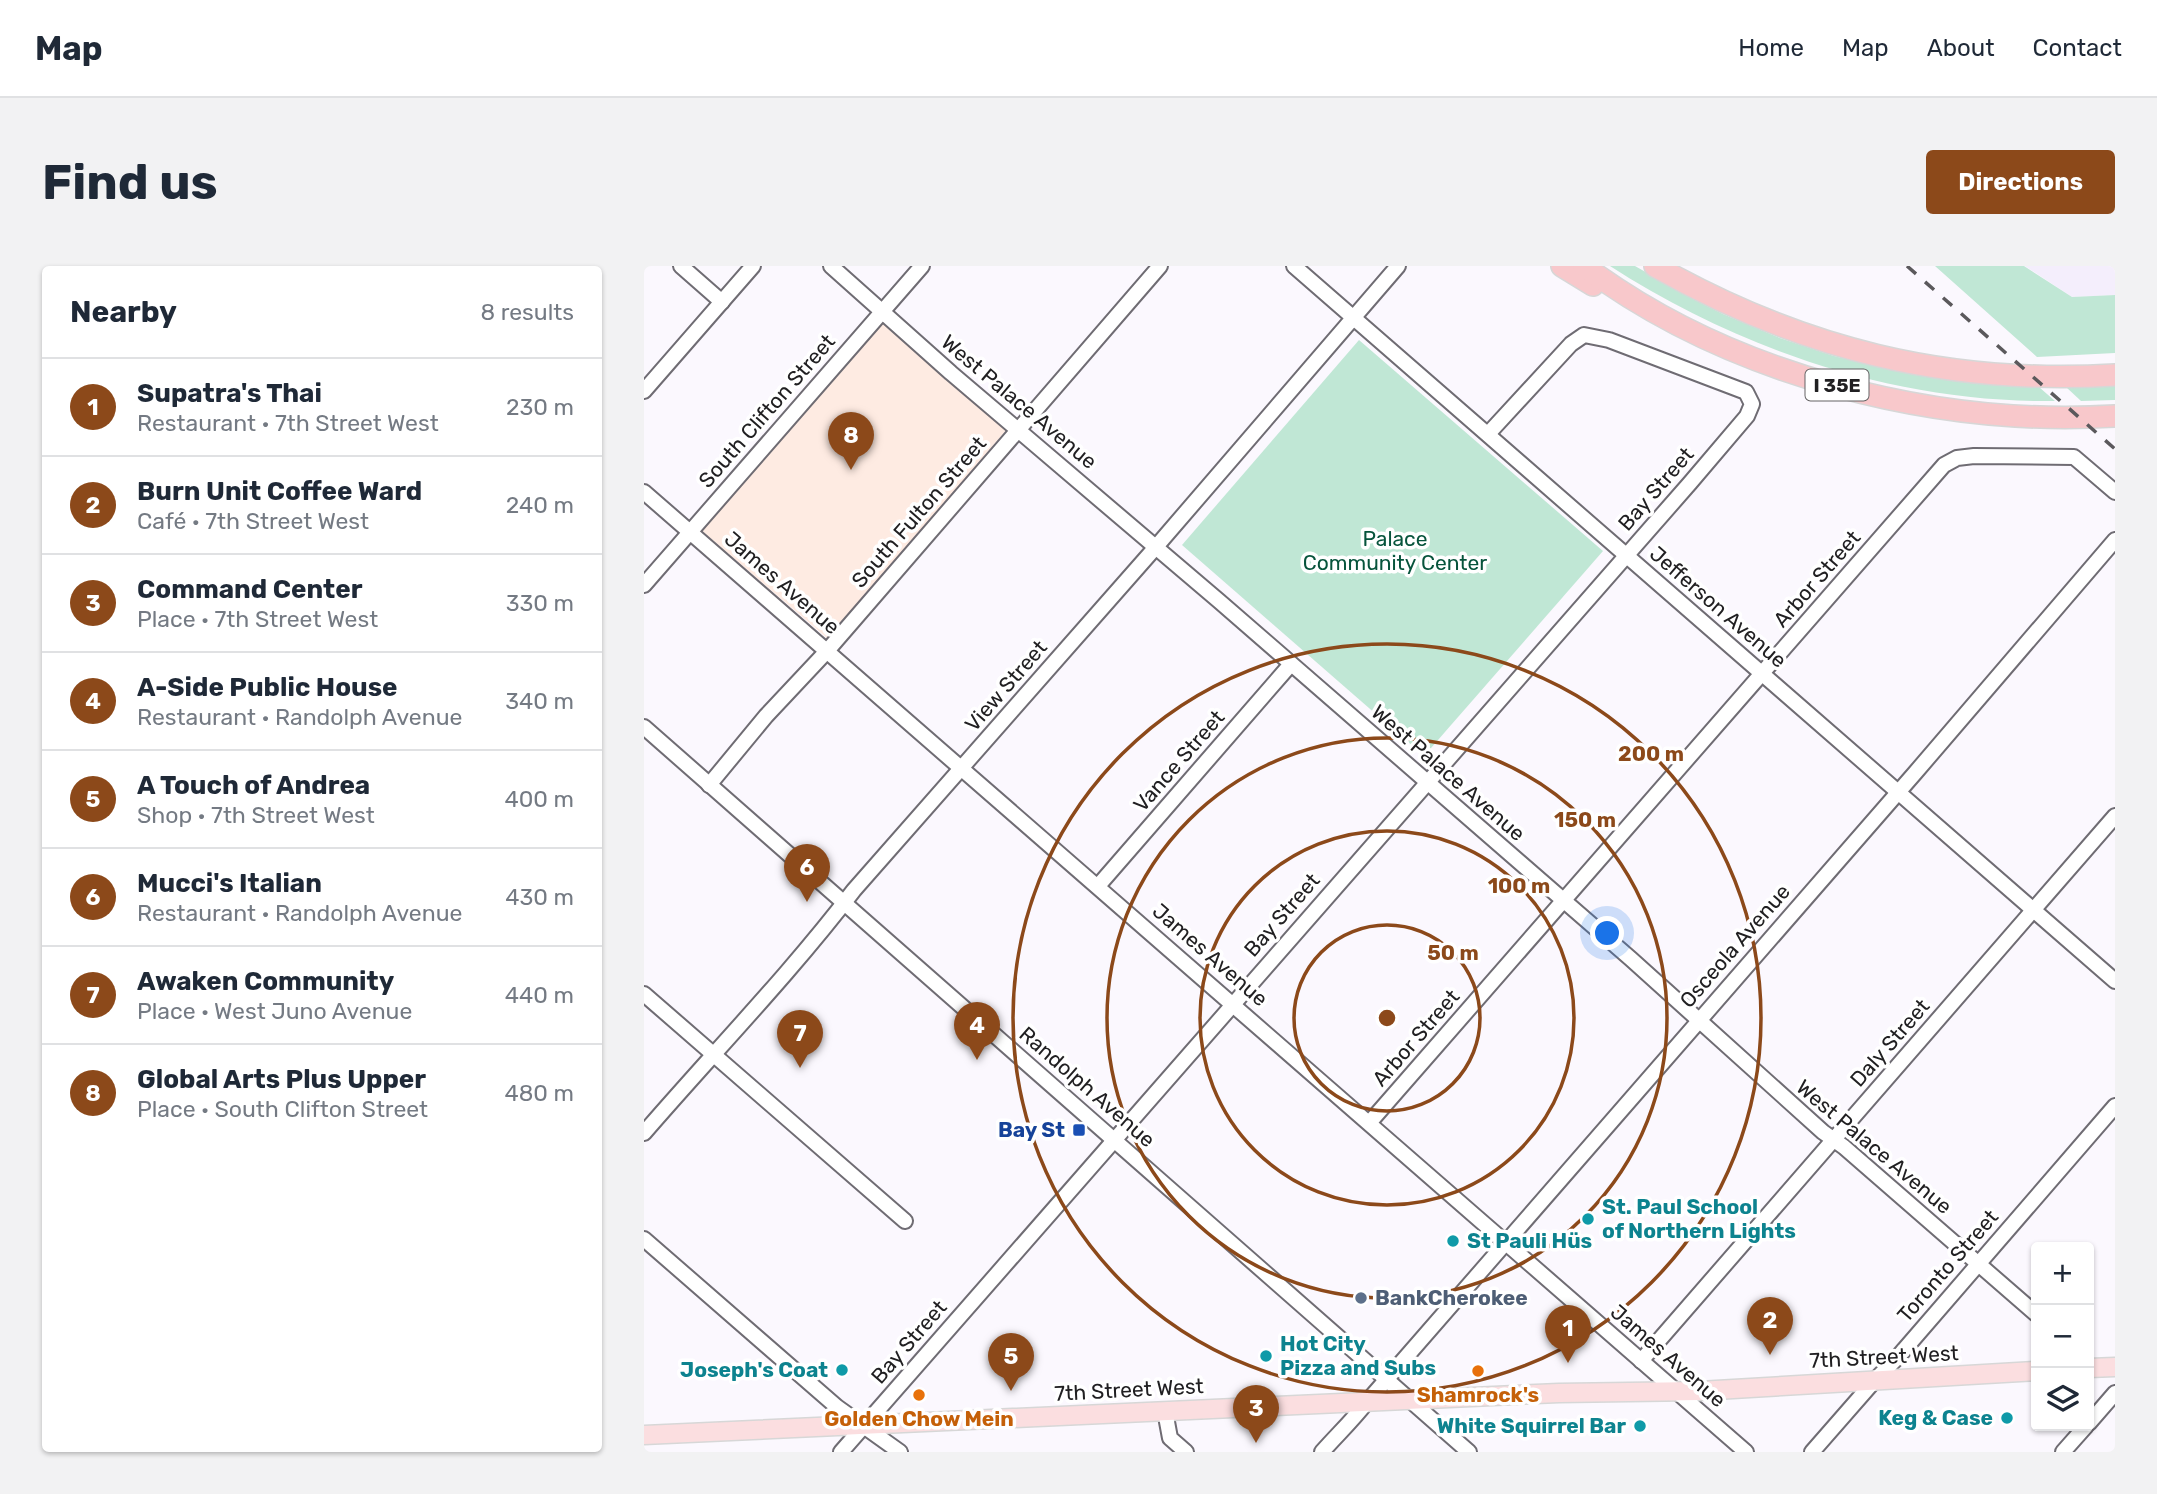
<!DOCTYPE html>
<html lang="en">
<head>
<meta charset="utf-8">
<style>
	:root { --surface:#fff; --page:#f2f2f3; --text:#1f2937; --muted:#747a83; --line:#e0e1e3; --accent:#8c491a }
	body { margin:0; font-family:Rubik,sans-serif; background:var(--page); color:var(--text) }
	.controls { position:absolute; right:21px; bottom:21px; display:grid; overflow:hidden; border-radius:7px; box-shadow:0 2px 5px #0004 }
	.controls button { width:63px; height:63px; display:grid; place-items:center; padding:0; border:0; border-bottom:2px solid var(--line); background:var(--surface); color:var(--text); font:35px sans-serif }
	.you { position:absolute; left:964px; top:668px; width:24px; height:24px; margin:-18px; border:5px solid #fff; border-radius:50%; background:#1a73e8; box-shadow:0 0 0 10px #1a73e833 }
	.badge { display:grid; place-items:center; width:46px; height:46px; border-radius:50%; background:var(--accent); color:#fff; font-size:23px; font-weight:700 }
	.pin { position:absolute; translate:-50% -58px; filter:drop-shadow(0 2px 4px #0008) }
	.pin::after { content:''; position:absolute; top:37px; width:24px; height:21px; background:inherit; clip-path:polygon(0 0,100% 0,50% 100%) }
	.list { margin:0; padding:0; list-style:none }
	h2 { display:flex; justify-content:space-between; align-items:center; height:91px; margin:0; padding:0 28px; font-size:30px }
	h2 small { font-size:23px; font-weight:400; color:var(--muted) }
	.list li { display:grid; grid-template-columns:46px 1fr auto; gap:21px; align-items:center; box-sizing:border-box; height:98px; padding:0 28px; border-top:2px solid var(--line) }
	.list b { display:block; font-size:26px; white-space:nowrap }
	.list p { margin:0; font-size:23px; white-space:nowrap; color:var(--muted) }
	.list em { font-size:23px; font-style:normal; color:var(--muted) }
	.icon { flex:none; width:38px; height:38px; fill:none; stroke:currentColor; stroke-width:2; stroke-linecap:round; stroke-linejoin:round }
	.map { position:relative; flex:none; width:1471px; height:1186px; overflow:hidden; border-radius:7px }
	header { display:flex; align-items:center; gap:42px; box-sizing:border-box; height:98px; padding:0 35px; background:var(--surface); border-bottom:2px solid var(--line) }
	header strong { font-size:33px }
	nav { display:flex; gap:38px; margin-inline-start:auto; font-size:24px }
	.intro { display:flex; align-items:center; justify-content:space-between; box-sizing:border-box; height:168px; padding:0 42px }
	h1 { margin:0; font-size:49px }
	.button { padding:18px 32px; border-radius:7px; background:var(--accent); color:#fff; font-size:24px; font-weight:700 }
	main { display:flex; gap:42px; padding:0 42px }
	aside { flex:1; background:var(--surface); border-radius:7px; box-shadow:0 2px 5px #0004 }
	.map>svg:first-child { display:block }
	.built { fill:#f4eefc }
	.education { fill:#feebe2 }
	.green { fill:#c0e7d5 }
	.lines { fill:none; stroke-linecap:round; stroke-linejoin:round }
	.minor-casing { stroke:#6f6c73; stroke-width:18 }
	.major-casing { stroke:#d7d7d7; stroke-width:21 }
	.highway-casing { stroke:#d7d7d7; stroke-width:24 }
	.minor { stroke:#fff; stroke-width:14 }
	.major { stroke:#fbdee0; stroke-width:18 }
	.highway { stroke:#f8c8cb; stroke-width:21 }
	.rail { stroke:#5b595c; stroke-width:3.5; stroke-dasharray:12 12; stroke-linecap:butt }
	.ring { fill:none; stroke:#8c491a; stroke-width:3.5 }
	.transit-dot { fill:#1a4fb4; stroke:#fff; stroke-width:2.5 }
	.culture-dot { fill:#0f9aa8; stroke:#fff; stroke-width:2.5 }
	.service-dot { fill:#5c6f8a; stroke:#fff; stroke-width:2.5 }
	.food-dot { fill:#e8710a; stroke:#fff; stroke-width:2.5 }
	.labels { text-anchor:middle; stroke-width:7; stroke-linejoin:round; paint-order:stroke }
	.shield { fill:#fff; stroke:#646364; stroke-width:2 }
	.shield-label { font-size:19px; font-weight:bold; fill:#212022 }
	.street-label { font-size:21px; fill:#212022; stroke:#fff }
	.park-label { font-size:21px; fill:#07543c; stroke:#fff }
	.transit-label { font-size:21px; font-weight:bold; fill:#164399; stroke:#fff; text-anchor:end }
	.culture-label { font-size:21px; font-weight:bold; fill:#0d838f; stroke:#fff; text-anchor:start }
	.service-label { font-size:21px; font-weight:bold; fill:#4e5e75; stroke:#fff; text-anchor:start }
	.food-label { font-size:21px; font-weight:bold; fill:#c56008; stroke:#fff }
	.centre { fill:#8c491a; stroke:#fff; stroke-width:3.5 }
	.ring-label { font-size:21px; text-anchor:middle; font-weight:bold; fill:#8c491a; stroke:#fff; stroke-width:7; stroke-linejoin:round; paint-order:stroke }
</style>
</head>
<body>
<header>
<strong>Map</strong>
<nav><a>Home</a><a>Map</a><a>About</a><a>Contact</a></nav>
</header>
<div class="intro"><h1>Find us</h1><a class="button">Directions</a></div>
<main>
<aside>
<h2>Nearby<small>8 results</small></h2>
<ul class="list">
<li><span class="badge">1</span><div><b>Supatra's Thai</b><p>Restaurant · 7th Street West</p></div><em>230 m</em></li>
<li><span class="badge">2</span><div><b>Burn Unit Coffee Ward</b><p>Café · 7th Street West</p></div><em>240 m</em></li>
<li><span class="badge">3</span><div><b>Command Center</b><p>Place · 7th Street West</p></div><em>330 m</em></li>
<li><span class="badge">4</span><div><b>A-Side Public House</b><p>Restaurant · Randolph Avenue</p></div><em>340 m</em></li>
<li><span class="badge">5</span><div><b>A Touch of Andrea</b><p>Shop · 7th Street West</p></div><em>400 m</em></li>
<li><span class="badge">6</span><div><b>Mucci's Italian</b><p>Restaurant · Randolph Avenue</p></div><em>430 m</em></li>
<li><span class="badge">7</span><div><b>Awaken Community</b><p>Place · West Juno Avenue</p></div><em>440 m</em></li>
<li><span class="badge">8</span><div><b>Global Arts Plus Upper</b><p>Place · South Clifton Street</p></div><em>480 m</em></li>
</ul>
</aside>
<div class="map">
<svg width="1471" height="1186" viewBox="0 0 1471 1186">
	<rect width="100%" height="100%" fill="#fbf8fe"/>
	<!-- built -->
	<path class="built" d="M1381 0H1471V29L1428 31Z"/>
	<!-- education -->
	<path class="education" d="M238 54 364 162 184 373 58 265Z"/>
	<!-- green -->
	<g class="green">
		<path d="M966 0H991L1049 33 1079 48 1136 72 1190 90 1244 103 1303 114 1395 121 1411 135C1253 137 1098 85 966 0Z"/>
		<path d="M1291 0H1380L1428 31 1471 29V87L1393 91Z"/>
		<path d="M715 74 959 285 780 490 538 279Z"/>
		<path d="M1471 120V134L1437 135 1422 121Z"/>
	</g>
	<g class="lines">
		<!-- minor casing -->
		<g class="minor-casing">
			<g id="minor">
				<path d="M37 0 78 36"/>
				<path d="M187 0 307 107 575 335 987 693 1179 866 1200 881 1392 1048"/>
				<path d="M650 0 1471 715"/>
				<path d="M0 125 109 0"/>
				<path d="M0 226C367 546 735 865 1102 1186"/>
				<path d="M0 319 278 0"/>
				<path d="M0 461 825 1186"/>
				<path d="M65 519 122 450 183 385 516 0"/>
				<path d="M454 620 647 398"/>
				<path d="M0 728 261 955"/>
				<path d="M726 856 1300 199 1313 192 1330 190 1430 191 1471 226"/>
				<path d="M0 867C70 786 145 709 210 624L511 282 754 0"/>
				<path d="M0 973 193 1141 256 1186"/>
				<path d="M997 1095 1471 550"/>
				<path d="M521 1145 526 1172 542 1186"/>
				<path d="M1445 1157 1471 1127"/>
				<path d="M197 1186 1046 217 1103 150 1108 138 1102 126 965 74 940 69 927 78 844 168"/>
				<path d="M678 1186C693 1169 708 1155 722 1137L1271 507 1471 274"/>
				<path d="M1168 1186 1231 1114 1253 1092 1471 840"/>
				<path d="M1419 1186 1442 1160"/>
			</g>
		</g>
		<!-- major casing -->
		<g class="major-casing">
			<g id="major">
				<path d="M1445 1102 1471 1101"/>
				<path d="M0 1169 915 1127 1055 1125 1392 1105"/>
			</g>
		</g>
		<!-- highway casing -->
		<g class="highway-casing">
			<g id="highway">
				<path d="M918 0 949 19"/>
				<path d="M940 0C1086 109 1290 161 1471 150"/>
				<path d="M1011 0C1158 83 1302 119 1471 109"/>
			</g>
		</g>
		<!-- minor -->
		<use href="#minor" class="minor"/>
		<!-- major -->
		<use href="#major" class="major"/>
		<!-- highway -->
		<use href="#highway" class="highway"/>
		<!-- rail -->
		<path class="rail" d="M1263 0 1471 183"/>
	</g>
	<!-- distance rings -->
	<g class="ring">
		<circle cx="743" cy="752" r="93"/>
		<circle cx="743" cy="752" r="187"/>
		<circle cx="743" cy="752" r="280"/>
		<circle cx="743" cy="752" r="374"/>
	</g>
	<!-- markers -->
	<rect class="transit-dot" x="428" y="857" width="14" height="14" rx="3.5"/>
	<g class="culture-dot">
		<circle cx="944" cy="953" r="7"/>
		<circle cx="809" cy="975" r="7"/>
		<circle cx="622" cy="1090" r="7"/>
		<circle cx="198" cy="1104" r="7"/>
		<circle cx="1363" cy="1152" r="7"/>
		<circle cx="996" cy="1160" r="7"/>
	</g>
	<circle class="service-dot" cx="717" cy="1032" r="7"/>
	<g class="food-dot">
		<circle cx="834" cy="1105" r="7"/>
		<circle cx="275" cy="1129" r="7"/>
	</g>
	<g class="labels">
		<!-- shield labels -->
		<rect class="shield" x="1161.5" y="103.5" width="63" height="31" rx="5"/>
		<g class="shield-label">
			<text x="1193" y="126">I 35E</text>
		</g>
		<!-- street labels -->
		<g class="street-label">
			<text transform="translate(375 136) rotate(40)" y="7">West Palace Avenue</text>
			<text transform="translate(123 145) rotate(-49)" y="7">South Clifton Street</text>
			<text transform="translate(1012 223) rotate(-49)" y="7">Bay Street</text>
			<text transform="translate(275 246) rotate(-49)" y="7">South Fulton Street</text>
			<text transform="translate(1173 313) rotate(-49)" y="7">Arbor Street</text>
			<text transform="translate(138 317) rotate(41)" y="7">James Avenue</text>
			<text transform="translate(1074 341) rotate(41)" y="7">Jefferson Avenue</text>
			<text transform="translate(362 420) rotate(-49)" y="7">View Street</text>
			<text transform="translate(535 495) rotate(-49)" y="7">Vance Street</text>
			<text transform="translate(804 507) rotate(41)" y="7">West Palace Avenue</text>
			<text transform="translate(638 649) rotate(-49)" y="7">Bay Street</text>
			<text transform="translate(1091 680) rotate(-49)" y="7">Osceola Avenue</text>
			<text transform="translate(566 689) rotate(41)" y="7">James Avenue</text>
			<text transform="translate(772 772) rotate(-49)" y="7">Arbor Street</text>
			<text transform="translate(1246 777) rotate(-49)" y="7">Daly Street</text>
			<text transform="translate(443 821) rotate(41)" y="7">Randolph Avenue</text>
			<text transform="translate(1230 881) rotate(40)" y="7">West Palace Avenue</text>
			<text transform="translate(1304 1000) rotate(-49)" y="7">Toronto Street</text>
			<text transform="translate(265 1076) rotate(-49)" y="7">Bay Street</text>
			<text transform="translate(1024 1090) rotate(41)" y="7">James Avenue</text>
			<text transform="translate(1240 1091) rotate(-3)" y="7">7th Street West</text>
			<text transform="translate(485 1124) rotate(-3)" y="7">7th Street West</text>
		</g>
		<!-- park labels -->
		<g class="park-label">
			<text x="751" y="280">Palace<tspan x="751" dy="24">Community Center</tspan></text>
		</g>
		<!-- transit labels -->
		<g class="transit-label">
			<text x="421" y="871">Bay St</text>
		</g>
		<!-- culture labels -->
		<g class="culture-label">
			<text x="958" y="948">St. Paul School<tspan x="958" dy="24">of Northern Lights</tspan></text>
			<text x="823" y="982">St Pauli Hüs</text>
			<text x="636" y="1085">Hot City<tspan x="636" dy="24">Pizza and Subs</tspan></text>
			<text x="184" y="1111" text-anchor="end">Joseph's Coat</text>
			<text x="1349" y="1159" text-anchor="end">Keg &amp; Case</text>
			<text x="982" y="1167" text-anchor="end">White Squirrel Bar</text>
		</g>
		<!-- service labels -->
		<g class="service-label">
			<text x="731" y="1039">BankCherokee</text>
		</g>
		<!-- food labels -->
		<g class="food-label">
			<text x="834" y="1136">Shamrock's</text>
			<text x="275" y="1160">Golden Chow Mein</text>
		</g>
	</g>
	<circle cx="743" cy="752" r="10" class="centre"/>
	<g class="ring-label">
		<text x="1007" y="495">200 m</text>
		<text x="941" y="561">150 m</text>
		<text x="875" y="627">100 m</text>
		<text x="809" y="694">50 m</text>
	</g>
</svg>
<div class="controls">
<button>+</button>
<button>−</button>
<button><svg class="icon" aria-label="layers" viewBox="0 0 24 24"><path d="M12 4l9 5-9 5-9-5zM3 14l9 5 9-5"/></svg></button>
</div>
<div class="you"></div>
<div class="pin badge" style="left:924px;top:1097px">1</div>
<div class="pin badge" style="left:1126px;top:1089px">2</div>
<div class="pin badge" style="left:612px;top:1177px">3</div>
<div class="pin badge" style="left:333px;top:794px">4</div>
<div class="pin badge" style="left:367px;top:1125px">5</div>
<div class="pin badge" style="left:163px;top:636px">6</div>
<div class="pin badge" style="left:156px;top:802px">7</div>
<div class="pin badge" style="left:207px;top:204px">8</div>
</div>
</main>
</body>
</html>
